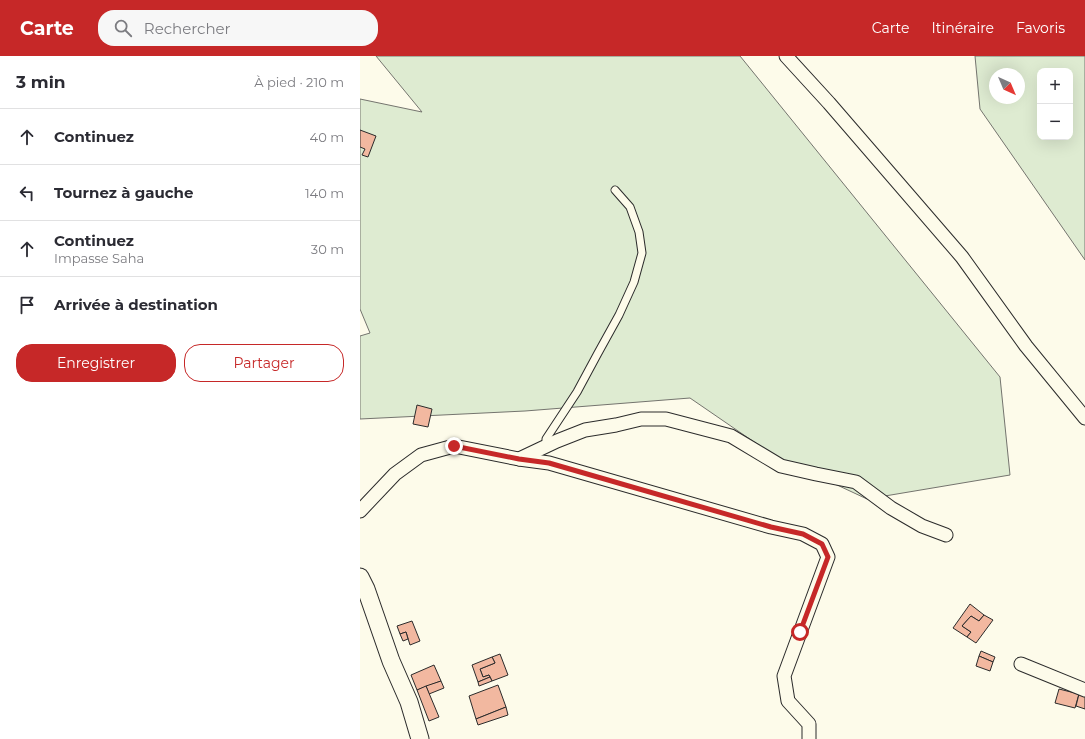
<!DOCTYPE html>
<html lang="fr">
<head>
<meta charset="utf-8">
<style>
	:root { --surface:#fff; --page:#f7f7f7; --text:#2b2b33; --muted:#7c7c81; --line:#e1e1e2; --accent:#c62828 }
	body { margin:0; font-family:Montserrat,sans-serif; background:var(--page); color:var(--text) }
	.controls { position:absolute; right:12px; top:12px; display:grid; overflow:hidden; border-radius:8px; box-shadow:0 4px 16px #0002 }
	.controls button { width:36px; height:36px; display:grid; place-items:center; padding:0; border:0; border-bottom:1px solid var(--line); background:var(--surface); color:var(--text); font:20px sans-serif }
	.compass { position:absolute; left:629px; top:12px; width:36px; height:36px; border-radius:50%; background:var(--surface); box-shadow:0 4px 16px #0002; rotate:136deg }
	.stop { position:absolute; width:12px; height:12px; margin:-9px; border:3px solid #c62828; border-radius:50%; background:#fff }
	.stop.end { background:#c62828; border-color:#fff; box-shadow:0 1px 4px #0008 }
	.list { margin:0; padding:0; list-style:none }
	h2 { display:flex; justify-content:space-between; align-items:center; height:52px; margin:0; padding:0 16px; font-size:17px }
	h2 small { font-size:13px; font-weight:400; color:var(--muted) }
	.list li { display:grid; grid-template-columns:26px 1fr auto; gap:12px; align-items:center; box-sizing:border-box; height:56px; padding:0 16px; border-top:1px solid var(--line) }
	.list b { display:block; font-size:15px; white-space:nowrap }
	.list p { margin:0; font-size:13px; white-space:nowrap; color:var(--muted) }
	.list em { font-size:13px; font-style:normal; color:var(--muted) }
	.actions { display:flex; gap:8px; padding:12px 16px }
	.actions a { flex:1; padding:9px 0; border:1px solid var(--accent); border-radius:16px; text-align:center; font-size:14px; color:var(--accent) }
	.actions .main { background:var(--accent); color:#fff }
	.icon { flex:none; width:22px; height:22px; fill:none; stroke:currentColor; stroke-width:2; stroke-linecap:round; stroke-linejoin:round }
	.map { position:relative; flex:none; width:725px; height:683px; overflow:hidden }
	header { display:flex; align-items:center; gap:24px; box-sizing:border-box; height:56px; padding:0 20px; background:var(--accent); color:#fff }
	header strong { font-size:19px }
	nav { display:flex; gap:22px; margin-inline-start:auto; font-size:14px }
	.search { width:280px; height:36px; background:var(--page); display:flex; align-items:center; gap:10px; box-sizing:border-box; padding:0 14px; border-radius:16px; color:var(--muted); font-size:15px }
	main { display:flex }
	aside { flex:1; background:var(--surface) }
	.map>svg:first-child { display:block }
	.green { fill:#deebd1; stroke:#74746e; fill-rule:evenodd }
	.building { fill:#f2b8a0; stroke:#2b2b2b }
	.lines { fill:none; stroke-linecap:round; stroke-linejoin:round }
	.service-casing { stroke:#2b2b2b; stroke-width:9 }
	.minor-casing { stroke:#2b2b2b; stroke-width:15 }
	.tertiary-casing { stroke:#2b2b2b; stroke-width:19 }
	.service { stroke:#fdfbea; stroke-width:7 }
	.minor { stroke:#fdfbea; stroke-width:13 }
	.tertiary { stroke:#fdfbea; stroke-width:17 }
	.route { stroke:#c62828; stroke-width:5 }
</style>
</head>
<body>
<header>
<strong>Carte</strong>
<div class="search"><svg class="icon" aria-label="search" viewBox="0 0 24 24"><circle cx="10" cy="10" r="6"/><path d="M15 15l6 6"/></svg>Rechercher</div>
<nav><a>Carte</a><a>Itinéraire</a><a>Favoris</a></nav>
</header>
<main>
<aside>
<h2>3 min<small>À pied · 210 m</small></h2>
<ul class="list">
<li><svg class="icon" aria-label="ahead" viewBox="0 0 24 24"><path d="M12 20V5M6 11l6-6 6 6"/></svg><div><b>Continuez</b></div><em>40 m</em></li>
<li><svg class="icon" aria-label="left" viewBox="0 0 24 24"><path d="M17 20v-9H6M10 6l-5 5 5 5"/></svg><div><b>Tournez à gauche</b></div><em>140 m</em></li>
<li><svg class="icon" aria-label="ahead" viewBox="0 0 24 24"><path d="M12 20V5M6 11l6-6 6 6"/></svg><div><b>Continuez</b><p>Impasse Saha</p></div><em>30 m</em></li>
<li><svg class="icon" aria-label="arrive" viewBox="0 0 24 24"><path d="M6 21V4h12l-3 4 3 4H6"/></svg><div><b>Arrivée à destination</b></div></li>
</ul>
<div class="actions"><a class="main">Enregistrer</a><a>Partager</a></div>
</aside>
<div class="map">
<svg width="725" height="683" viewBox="0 0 725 683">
	<rect width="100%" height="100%" fill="#fdfbea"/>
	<!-- green -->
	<g class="green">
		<path d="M16 0H380L640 321 650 419 507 443 413 399 330 342 165 355 0 363V280L10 277 0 253V43L62 56Z"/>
		<path d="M615 0H725V204L620 53ZM680 15H710V81H680ZM635 18H659V42H635Z"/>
	</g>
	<!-- building -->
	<g class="building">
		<path d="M0 74 16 80 8 101 2 99 5 93 0 91Z"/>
		<path d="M57 349 72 353 68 371 53 368Z"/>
		<path d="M610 548 624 559 619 565 611 560 602 570 611 576 607 581 593 572Z"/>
		<path d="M624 559 633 564 616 587 607 581 611 576 602 570 611 560 619 565Z"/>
		<path d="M52 565 60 585 50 589 46 576 40 578 37 570Z"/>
		<path d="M46 576 48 583 43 585 40 578Z"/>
		<path d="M621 595 635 601 633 606 619 600Z"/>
		<path d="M140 598 148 619 132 625 129 619 123 621 120 613 135 607 132 601Z"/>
		<path d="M619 600 633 606 630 615 616 610Z"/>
		<path d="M132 601 135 607 120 613 123 621 129 619 130 621 118 626 112 609Z"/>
		<path d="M74 609 81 625 57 634 51 619Z"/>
		<path d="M130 621 132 625 119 630 118 626Z"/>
		<path d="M81 625 84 632 69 638 66 630Z"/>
		<path d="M138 629 146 651 116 663 109 640Z"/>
		<path d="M66 630 79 661 69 665 57 634Z"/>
		<path d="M699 633 719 638 715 652 695 647Z"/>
		<path d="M719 638 725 640V653L716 650Z"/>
		<path d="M146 651 148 659 118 669 116 663Z"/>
	</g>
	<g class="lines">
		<!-- service casing -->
		<g class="service-casing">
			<path id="service" d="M186 390V383L217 336 238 297 259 259 274 226 282 197 279 176 270 151 255 134"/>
		</g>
		<!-- minor casing -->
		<g class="minor-casing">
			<g id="minor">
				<path d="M426 0 469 47 602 201 666 290 725 362"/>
				<path d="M159 403 197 385 225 374 256 369 281 363H306L371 380 421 410 456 418 496 426 531 452 562 470 586 479"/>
				<path d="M0 455 35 418 61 399 94 390 159 403 189 407 411 471 443 478 462 488 468 501 424 620 428 645 449 668V683"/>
				<path d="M661 608 725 634"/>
			</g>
		</g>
		<!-- tertiary casing -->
		<g class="tertiary-casing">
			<path id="tertiary" d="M0 521 6 533 31 605 49 646 60 683"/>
		</g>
		<!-- service -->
		<use href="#service" class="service"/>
		<!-- minor -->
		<use href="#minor" class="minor"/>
		<!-- tertiary -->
		<use href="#tertiary" class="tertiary"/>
	</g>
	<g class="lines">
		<!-- route -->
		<path class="route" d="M94 390 159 403 189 407 411 471 443 478 462 488 468 501 440 576"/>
	</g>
</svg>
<div class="controls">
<button>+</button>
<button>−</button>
</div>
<svg class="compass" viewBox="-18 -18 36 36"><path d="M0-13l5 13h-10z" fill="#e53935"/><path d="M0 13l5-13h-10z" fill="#7c7c81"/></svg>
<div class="stop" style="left:440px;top:576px"></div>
<div class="stop end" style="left:94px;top:390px"></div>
</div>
</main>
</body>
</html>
